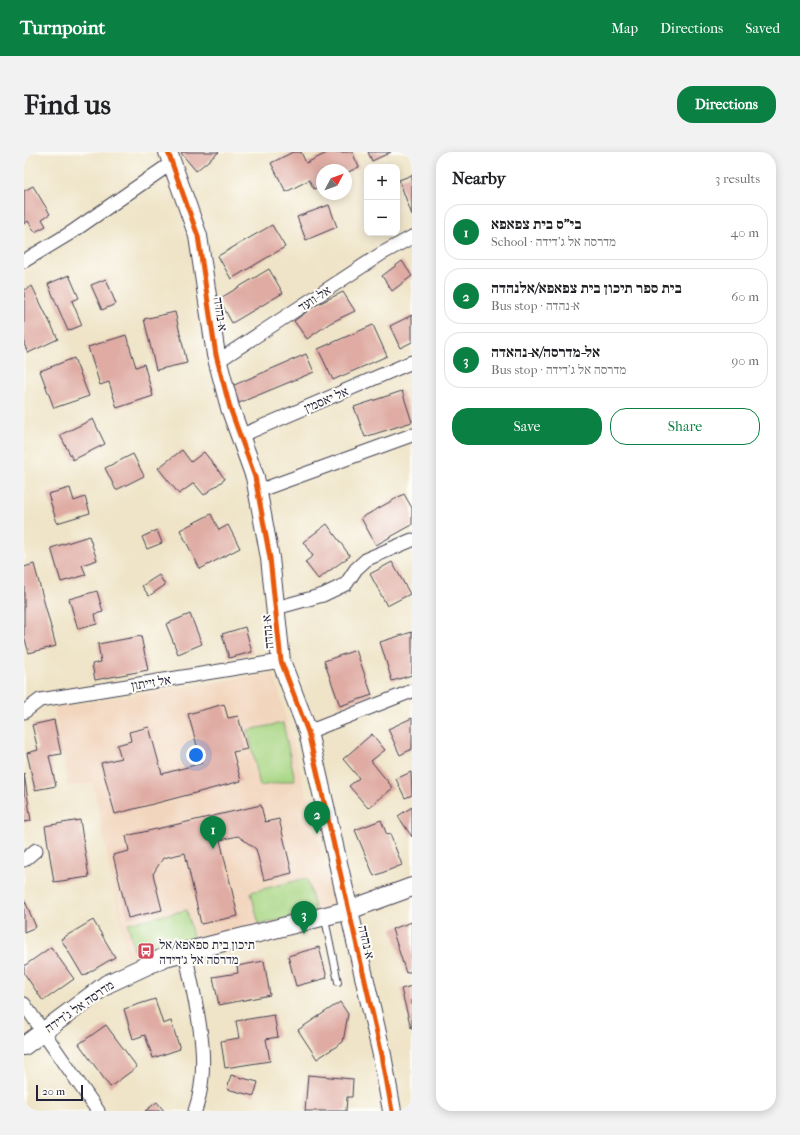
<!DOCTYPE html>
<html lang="en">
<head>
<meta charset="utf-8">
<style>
	:root { --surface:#fff; --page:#f2f2f2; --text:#202124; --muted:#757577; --line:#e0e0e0; --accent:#0b8043 }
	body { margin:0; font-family:"IM FELL French Canon","Frank Ruhl Libre",serif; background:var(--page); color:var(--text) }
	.controls { position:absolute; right:12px; top:12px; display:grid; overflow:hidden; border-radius:8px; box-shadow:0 2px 10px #0003 }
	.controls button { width:36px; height:36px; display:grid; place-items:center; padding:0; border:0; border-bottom:1px solid var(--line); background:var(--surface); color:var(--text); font:20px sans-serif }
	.compass { position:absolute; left:292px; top:12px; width:36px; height:36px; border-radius:50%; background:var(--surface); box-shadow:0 2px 10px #0003; rotate:49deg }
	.scale { position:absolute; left:12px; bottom:10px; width:47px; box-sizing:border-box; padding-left:4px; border:2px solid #22223b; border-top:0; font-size:11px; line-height:14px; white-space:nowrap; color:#22223b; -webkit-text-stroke:3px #fdfcf7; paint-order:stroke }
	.you { position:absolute; left:172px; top:603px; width:14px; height:14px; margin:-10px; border:3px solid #fff; border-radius:50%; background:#1a73e8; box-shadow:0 0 0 6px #1a73e833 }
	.badge { display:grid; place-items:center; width:26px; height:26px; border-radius:50%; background:var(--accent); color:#fff; font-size:13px; font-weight:700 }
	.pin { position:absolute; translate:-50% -33px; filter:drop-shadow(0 1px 2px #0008) }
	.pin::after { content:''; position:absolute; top:21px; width:14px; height:12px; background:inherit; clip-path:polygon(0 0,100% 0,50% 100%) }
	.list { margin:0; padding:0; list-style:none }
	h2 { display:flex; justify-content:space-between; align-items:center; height:52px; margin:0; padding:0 16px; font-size:17px }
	h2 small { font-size:13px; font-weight:400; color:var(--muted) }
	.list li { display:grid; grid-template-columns:26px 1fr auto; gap:12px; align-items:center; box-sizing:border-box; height:56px; margin:0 8px 8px; padding:0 8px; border:1px solid var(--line); border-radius:16px }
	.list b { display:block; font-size:15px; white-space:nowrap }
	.list p { margin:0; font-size:13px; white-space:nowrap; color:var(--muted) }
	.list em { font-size:13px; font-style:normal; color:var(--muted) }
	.actions { display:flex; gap:8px; padding:12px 16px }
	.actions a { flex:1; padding:9px 0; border:1px solid var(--accent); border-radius:16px; text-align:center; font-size:14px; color:var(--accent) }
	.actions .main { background:var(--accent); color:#fff }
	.map { position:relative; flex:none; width:388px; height:959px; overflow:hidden; border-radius:16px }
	header { display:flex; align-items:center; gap:24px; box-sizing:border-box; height:56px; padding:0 20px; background:var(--accent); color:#fff }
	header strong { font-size:19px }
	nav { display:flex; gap:22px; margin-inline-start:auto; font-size:14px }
	.intro { display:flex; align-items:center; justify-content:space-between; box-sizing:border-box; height:96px; padding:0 24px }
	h1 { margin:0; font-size:28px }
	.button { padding:10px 18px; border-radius:16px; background:var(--accent); color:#fff; font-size:14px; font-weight:700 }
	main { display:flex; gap:24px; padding:0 24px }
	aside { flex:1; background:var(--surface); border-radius:16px; box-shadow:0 2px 10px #0003 }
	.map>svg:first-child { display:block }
	.built { fill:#f2d5bd }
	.green { fill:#a7d683; stroke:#647c5f }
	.building { fill:#dfaba3 }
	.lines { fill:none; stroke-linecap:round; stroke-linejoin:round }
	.lane-casing { stroke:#413f50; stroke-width:8 }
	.street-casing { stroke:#413f50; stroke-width:15 }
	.secondary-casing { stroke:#413f50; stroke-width:20 }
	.lane { stroke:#fff; stroke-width:6 }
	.street { stroke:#fff; stroke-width:13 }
	.secondary { stroke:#fff; stroke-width:18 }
	.cycleway-casing { stroke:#fdfcf7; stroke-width:8 }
	.cycleway { stroke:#e8590c; stroke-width:5 }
	.labels { text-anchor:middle; stroke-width:4; stroke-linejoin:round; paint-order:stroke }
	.street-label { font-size:13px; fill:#22223b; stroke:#fdfcf7 }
	.poi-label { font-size:13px; fill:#22223b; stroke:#fdfcf7; text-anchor:start }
</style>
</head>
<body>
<header>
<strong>Turnpoint</strong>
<nav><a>Map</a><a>Directions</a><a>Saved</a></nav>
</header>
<div class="intro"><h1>Find us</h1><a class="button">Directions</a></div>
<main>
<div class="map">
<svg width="388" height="959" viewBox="0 0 388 959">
	<rect width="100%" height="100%" fill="#fdfcf7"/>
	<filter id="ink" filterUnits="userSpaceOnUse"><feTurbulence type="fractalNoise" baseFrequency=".025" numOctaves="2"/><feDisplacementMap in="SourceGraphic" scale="8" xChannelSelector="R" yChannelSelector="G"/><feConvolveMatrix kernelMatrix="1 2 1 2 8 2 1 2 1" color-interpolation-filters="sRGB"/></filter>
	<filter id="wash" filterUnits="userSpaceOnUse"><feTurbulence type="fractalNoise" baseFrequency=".012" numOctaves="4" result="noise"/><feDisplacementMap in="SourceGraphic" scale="16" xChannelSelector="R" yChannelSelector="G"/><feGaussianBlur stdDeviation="0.9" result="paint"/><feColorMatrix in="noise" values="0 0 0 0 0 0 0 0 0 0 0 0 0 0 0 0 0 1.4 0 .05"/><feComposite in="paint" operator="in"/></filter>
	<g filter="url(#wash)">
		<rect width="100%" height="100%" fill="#efe4c7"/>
		<!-- built -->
		<path class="built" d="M250 521 313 760 103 804 69 631 44 634 30 555Z"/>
		<!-- green -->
		<g class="green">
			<path d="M259 571 271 628 236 634 224 578Z"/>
			<path d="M283 726 292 759 235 773 227 740Z"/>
			<path d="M163 758 169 786 110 799 104 771Z"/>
		</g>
		<g id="blocks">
			<!-- building -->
			<g class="building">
				<path d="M158 0H195L172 19 157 1Z"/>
				<path d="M269 0H277L282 11 305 0H328L335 15 322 21V18H298V33L290 37 285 28 262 40 247 11Z"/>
				<path d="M344 0H367L348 9Z"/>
				<path d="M388 23V63L375 28Z"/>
				<path d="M9 34 26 62 18 67 22 74 11 80 4 69 0 72V39Z"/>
				<path d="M305 53 313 75 282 88 273 65Z"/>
				<path d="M248 73 261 95 207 127 194 104Z"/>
				<path d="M378 109 388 124 368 139 358 124Z"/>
				<path d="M245 117 259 141 208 171 195 147Z"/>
				<path d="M45 123 55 146 48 149 58 173 44 179 24 132Z"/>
				<path d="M82 127 92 152 78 158 67 133Z"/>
				<path d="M8 134 34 187 4 201 0 192V138Z"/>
				<path d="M319 140 331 159 306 171 283 187 270 169 292 153Z"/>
				<path d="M151 160 163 211 132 218 120 167Z"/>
				<path d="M388 163V190L376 196 366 174Z"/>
				<path d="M349 173 363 204 309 228 294 197Z"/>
				<path d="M102 183 112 215 120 212 129 244 93 256 85 230 76 233 64 195Z"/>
				<path d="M282 202 290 220 215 251 208 234Z"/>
				<path d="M50 206 65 244 30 256 16 219Z"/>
				<path d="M378 239 388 270 341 285 330 255Z"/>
				<path d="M69 267 81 292 49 308 36 283Z"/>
				<path d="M158 298 167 310 180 300 201 327 180 343 170 331 155 342 134 316Z"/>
				<path d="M109 302 120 324 92 338 81 316Z"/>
				<path d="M46 336 50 349 61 345 66 361 33 371 24 342Z"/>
				<path d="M380 342 388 356V373L352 393 337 366Z"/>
				<path d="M187 362 195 378 204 373 216 396 176 417 156 378Z"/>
				<path d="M303 372 326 404 294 427 281 410 289 404 279 390Z"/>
				<path d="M133 378 138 391 123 397 118 385Z"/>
				<path d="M65 384 73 408 58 413 62 423 37 430 27 396Z"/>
				<path d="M368 410 386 442 363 454 346 422Z"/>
				<path d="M10 412 32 494 5 501 0 484V415Z"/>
				<path d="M135 423 141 433 125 444 118 434Z"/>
				<path d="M73 439 79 460 71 462 73 472 54 477 45 447Z"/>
				<path d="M166 462 178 492 154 502 142 472Z"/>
				<path d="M221 475 228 500 205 506 198 482Z"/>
				<path d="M388 480V523L368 529 356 490Z"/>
				<path d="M117 484 124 518 71 528 68 512 77 510 74 492Z"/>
				<path d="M332 498 348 543 316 554 300 509Z"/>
				<path d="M200 552 204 566 214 564 223 597 209 600 217 629 91 662 77 611 97 606 93 593 107 589 105 580 125 575 138 622 178 611 164 562Z"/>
				<path d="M388 566V597L376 603 364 577Z"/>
				<path d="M30 568 37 602 25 604 32 634 11 638 3 601 14 598 8 573Z"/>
				<path d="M348 582 361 598 347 609 369 636 344 656 325 634 335 626 319 607Z"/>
				<path d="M387 620 388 643 381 646 372 627Z"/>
				<path d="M0 621 7 669 0 670Z"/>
				<path d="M237 653 241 670 255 667 268 721 240 728 232 697 214 684 196 688 214 764 177 772 161 701 139 706 129 722 138 758 104 766 89 703 105 699 102 684Z"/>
				<path d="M388 655V685L374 664Z"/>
				<path d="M56 668 65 725 30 730 21 674Z"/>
				<path d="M357 668 363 683 366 682 378 713 350 724 331 678Z"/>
				<path d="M0 747 12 775 0 780Z"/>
				<path d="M69 768 91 805 59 824 37 787Z"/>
				<path d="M388 770V819L382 821 368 777Z"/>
				<path d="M27 795 50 827 19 849 0 821V814Z"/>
				<path d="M295 795 303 826 272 834 264 804Z"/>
				<path d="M240 809 246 843 195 853 189 825 214 821 213 814Z"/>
				<path d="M388 834V876H387L377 837Z"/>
				<path d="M131 847 139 872 147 869 156 897 129 906 121 883 109 887 100 857Z"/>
				<path d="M316 850 324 862 319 890 293 907 274 878Z"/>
				<path d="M250 863 254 885 242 887 246 909 201 916 197 889 215 886 212 869Z"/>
				<path d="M82 873 113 915 86 935 55 892Z"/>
				<path d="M207 923 234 930 230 944 203 937Z"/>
				<path d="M284 923 329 927 328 945H323L322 959H281Z"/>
				<path d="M133 950 140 959H121Z"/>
			</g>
		</g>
	</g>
	<g filter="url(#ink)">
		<use href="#blocks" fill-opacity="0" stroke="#413f50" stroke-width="1"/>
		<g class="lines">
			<!-- lane casing -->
			<g class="lane-casing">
				<path id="lane" d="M301 767 314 830"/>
			</g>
			<!-- street casing -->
			<g class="street-casing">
				<g id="street">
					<path d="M0 109 48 80 149 10"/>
					<path d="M194 209 357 102 388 85"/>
					<path d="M216 284 388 210"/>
					<path d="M234 339 388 283"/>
					<path d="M252 456 299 443 322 432 332 417 343 407 388 388"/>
					<path d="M0 560 16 548 257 509"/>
					<path d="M284 580 388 539"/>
					<path d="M0 708 12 698"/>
					<path d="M161 800C171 851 189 908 171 959"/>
					<path d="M0 852 74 959"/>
				</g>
			</g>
			<!-- secondary casing -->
			<g class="secondary-casing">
				<g id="secondary">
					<path d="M144 0 174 84 192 203 206 256 231 325 246 406 257 509 284 580 358 903 368 959"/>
					<path d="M0 894 83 832 141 805 325 758 388 735"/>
				</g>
			</g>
			<!-- lane -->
			<use href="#lane" class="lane"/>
			<!-- street -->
			<use href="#street" class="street"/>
			<!-- secondary -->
			<use href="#secondary" class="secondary"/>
			<!-- cycleway casing -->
			<g class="cycleway-casing">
				<path id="cycleway" d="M144 0 174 84 192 203 206 256 231 325 246 406 257 509 284 580 358 903 368 959"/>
			</g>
			<!-- cycleway -->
			<use href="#cycleway" class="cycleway"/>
		</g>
	</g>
	<!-- icons -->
	<defs>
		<g id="bus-square" transform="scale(0.9)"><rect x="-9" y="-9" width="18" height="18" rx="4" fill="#d1495b" stroke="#fdfcf7"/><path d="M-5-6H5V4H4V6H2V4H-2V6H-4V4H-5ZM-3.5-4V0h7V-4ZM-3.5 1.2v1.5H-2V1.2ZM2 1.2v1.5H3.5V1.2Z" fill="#fff"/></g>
	</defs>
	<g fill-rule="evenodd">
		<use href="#bus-square" x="122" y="799"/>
	</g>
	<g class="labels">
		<!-- street labels -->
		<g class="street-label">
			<text transform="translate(290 146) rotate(-33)" y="5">אל-וועד</text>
			<text transform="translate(197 162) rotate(81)" y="5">א-נהדה</text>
			<text transform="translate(302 247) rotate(-23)" y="5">אל יאסמין</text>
			<text transform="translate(243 480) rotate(-96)" y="5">א-נהדה</text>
			<text transform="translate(127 530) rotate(-9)" y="5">אל זייתון</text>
			<text transform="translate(343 790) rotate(77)" y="5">א-נהדה</text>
			<text transform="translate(55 854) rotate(-35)" y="5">מדרסה אל ג'דידה</text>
		</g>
		<!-- poi labels -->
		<g class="poi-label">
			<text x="135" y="797">תיכון בית ספאפא/אל<tspan x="135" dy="15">מדרסה אל ג׳דידה</tspan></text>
		</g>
	</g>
</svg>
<div class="controls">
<button>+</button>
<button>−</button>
</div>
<svg class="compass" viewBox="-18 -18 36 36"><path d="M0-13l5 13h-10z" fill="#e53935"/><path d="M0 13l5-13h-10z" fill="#757577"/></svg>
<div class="scale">20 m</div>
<div class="you"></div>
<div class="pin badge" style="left:189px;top:697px">1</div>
<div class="pin badge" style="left:293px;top:682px">2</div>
<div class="pin badge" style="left:280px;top:782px">3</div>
</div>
<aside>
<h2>Nearby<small>3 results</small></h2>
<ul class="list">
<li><span class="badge">1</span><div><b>בי&quot;ס בית צפאפא</b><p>School · מדרסה אל ג'דידה</p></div><em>40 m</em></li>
<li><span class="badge">2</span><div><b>בית ספר תיכון בית צפאפא/אלנהדה</b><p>Bus stop · א-נהדה</p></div><em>60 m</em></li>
<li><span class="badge">3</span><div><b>אל-מדרסה/א-נהאדה</b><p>Bus stop · מדרסה אל ג'דידה</p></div><em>90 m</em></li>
</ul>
<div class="actions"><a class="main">Save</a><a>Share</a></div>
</aside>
</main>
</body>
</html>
